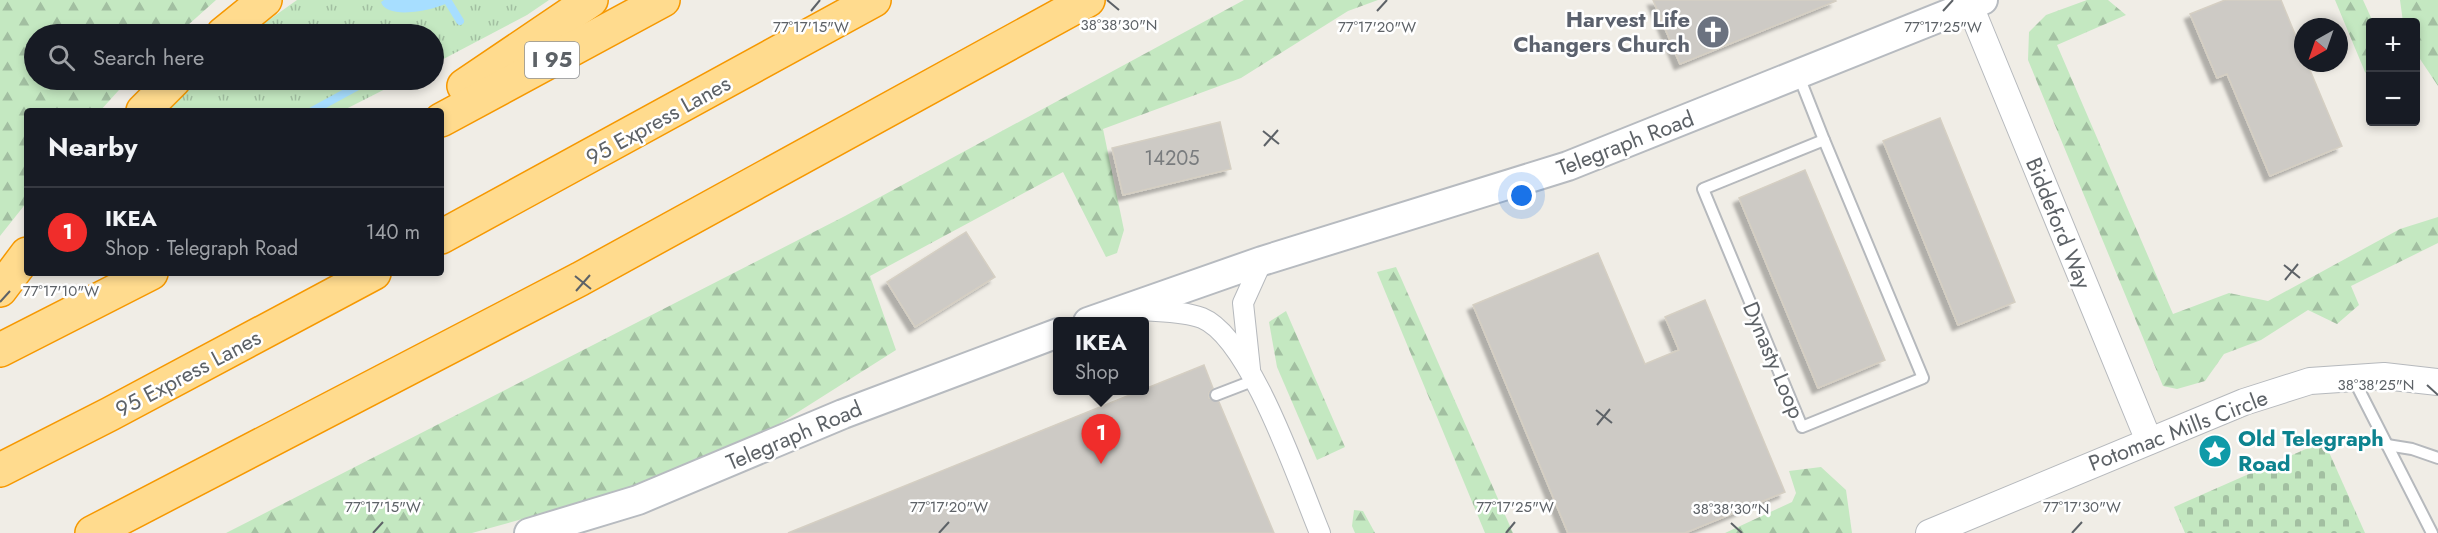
<!DOCTYPE html>
<html lang="en">
<head>
<meta charset="utf-8">
<style>
	:root { --surface:#171b24; --page:#242831; --text:#f1f3f6; --muted:#9ea1a6; --line:#363941; --accent:#f02d2b }
	body { margin:0; font-family:Jost,sans-serif; background:var(--page); color:var(--text) }
	.controls { position:absolute; right:18px; top:18px; display:grid; overflow:hidden; border-radius:6px; box-shadow:0 3px 9px #0003 }
	.controls button { width:54px; height:54px; display:grid; place-items:center; padding:0; border:0; border-bottom:2px solid var(--line); background:var(--surface); color:var(--text); font:30px sans-serif }
	.compass { position:absolute; left:2294px; top:18px; width:54px; height:54px; border-radius:50%; background:var(--surface); box-shadow:0 3px 9px #0003; rotate:220deg }
	.you { position:absolute; left:1522px; top:196px; width:21px; height:21px; margin:-15px; border:4px solid #fff; border-radius:50%; background:#1a73e8; box-shadow:0 0 0 9px #1a73e833 }
	.badge { display:grid; place-items:center; width:39px; height:39px; border-radius:50%; background:var(--accent); color:#fff; font-size:20px; font-weight:700 }
	.pin { position:absolute; translate:-50% -50px; filter:drop-shadow(0 2px 3px #0008) }
	.pin::after { content:''; position:absolute; top:32px; width:21px; height:18px; background:inherit; clip-path:polygon(0 0,100% 0,50% 100%) }
	.popup { position:absolute; left:1053px; top:317px; width:96px; height:78px; box-sizing:border-box; display:grid; place-content:center; border-radius:6px; background:var(--surface); filter:drop-shadow(0 2px 4px #0005); font-size:20px; white-space:nowrap; color:var(--muted) }
	.popup b { font-size:22px; color:var(--text) }
	.popup::after { content:''; position:absolute; left:50%; top:100%; margin-left:-12px; border:12px solid transparent; border-top-color:var(--surface) }
	.list { margin:0; padding:0; list-style:none }
	h2 { display:flex; justify-content:space-between; align-items:center; height:78px; margin:0; padding:0 24px; font-size:26px }
	h2 small { font-size:20px; font-weight:400; color:var(--muted) }
	.list li { display:grid; grid-template-columns:39px 1fr auto; gap:18px; align-items:center; box-sizing:border-box; height:90px; padding:0 24px; border-top:2px solid var(--line) }
	.list b { display:block; font-size:22px; white-space:nowrap }
	.list p { margin:0; font-size:20px; white-space:nowrap; color:var(--muted) }
	.list em { font-size:20px; font-style:normal; color:var(--muted) }
	.icon { flex:none; width:33px; height:33px; fill:none; stroke:currentColor; stroke-width:2; stroke-linecap:round; stroke-linejoin:round }
	.map { position:relative; flex:none; width:2438px; height:533px; overflow:hidden }
	.search { position:absolute; background:var(--surface); box-shadow:0 3px 9px #0003; left:24px; top:24px; width:420px; height:66px; display:flex; align-items:center; gap:15px; box-sizing:border-box; padding:0 21px; border-radius:33px; color:var(--muted); font-size:22px }
	.panel { position:absolute; background:var(--surface); box-shadow:0 3px 9px #0003; left:24px; top:108px; width:420px; height:168px; border-radius:6px }
	.map>svg:first-child { display:block }
	.grass { fill:url(#grass-tufts) }
	.forest { fill:url(#forest-firs) }
	.cemetery { fill:url(#cemetery-stones) }
	.water { fill:#a7deff }
	.lines { fill:none; stroke-linecap:round; stroke-linejoin:round }
	.stream { stroke:#a7deff; stroke-width:8 }
	.building { fill:#cdcac5; stroke:#d5cfc3; stroke-width:1.5; filter:url(#shadow) }
	.service-casing { stroke:#b6b9bd; stroke-width:14 }
	.minor-casing { stroke:#b6b9bd; stroke-width:22 }
	.tertiary-casing { stroke:#b6b9bd; stroke-width:28 }
	.secondary-casing { stroke:#b7bbc0; stroke-width:32 }
	.motorway-casing { stroke:#f69800; stroke-width:36 }
	.service { stroke:#fff; stroke-width:10 }
	.minor { stroke:#fff; stroke-width:20 }
	.tertiary { stroke:#fff; stroke-width:26 }
	.secondary { stroke:#fff; stroke-width:28 }
	.motorway { stroke:#ffdb8e; stroke-width:33 }
	.ticks { fill:none; stroke:#5d6267; stroke-width:2 }
	.labels { text-anchor:middle; stroke-width:5; stroke-linejoin:round; paint-order:stroke }
	.number-label { font-size:20px; fill:#797c7e }
	.shield { fill:#fff; stroke:#8e9195; stroke-width:1.5 }
	.shield-label { font-size:21px; font-weight:bold; fill:#5d6267 }
	.worship-label { font-size:22px; font-weight:bold; fill:#5b616d; stroke:#fff; text-anchor:end }
	.street-label { font-size:22px; fill:#5d6267; stroke:#fff }
	.culture-label { font-size:22px; font-weight:bold; fill:#0d838f; stroke:#fff; text-anchor:start }
	.ticks-label { font-size:15px; text-anchor:middle; fill:#5d6267; stroke:#fff; stroke-width:5; stroke-linejoin:round; paint-order:stroke }
</style>
</head>
<body>
<div class="map">
<svg width="2438" height="533" viewBox="0 0 2438 533">
	<defs>
		<pattern id="grass-tufts" width="24" height="20" patternUnits="userSpaceOnUse" patternTransform="scale(1.5)"><rect width="24" height="20" fill="#c4e8c1"/><path d="M3 7l-1-3M5 7V3M7 7l1-3M15 17l-1-3M17 17v-4M19 17l1-3" fill="none" stroke="#a2bfa1"/></pattern>
		<pattern id="forest-firs" width="22" height="20" patternUnits="userSpaceOnUse" patternTransform="scale(1.5)"><rect width="22" height="20" fill="#c4e8c1"/><path d="M5 1l3.5 6h-7zM16 11l3.5 6h-7z" fill="#a2bfa1"/></pattern>
		<pattern id="cemetery-stones" width="16" height="16" patternUnits="userSpaceOnUse" patternTransform="scale(1.5)"><rect width="16" height="16" fill="#c4e8c1"/><path d="M2 7V4a2 2 0 0 1 4 0v3zM10 15v-3a2 2 0 0 1 4 0v3z" fill="#a2bfa1"/></pattern>
		<filter id="shadow"><feDropShadow dx="-5.5" dy="5.5" stdDeviation="1.5" flood-color="#0004"/></filter>
	</defs>
	<rect width="100%" height="100%" fill="#f0ede6"/>
	<!-- grass -->
	<g class="grass">
		<path d="M297 0H549L527 15 434 64V34H249Z"/>
		<path d="M193 80H403L342 111H165Z"/>
	</g>
	<!-- forest -->
	<g class="forest">
		<path d="M0 0H216L178 34H34V80H128L100 111H27V202L0 236Z"/>
		<path d="M1244 0H1378L1348 11 1241 78 1103 129 1124 230 1117 253 1106 257 1063 172 870 276 896 350 776 426 626 490 472 533H226L845 216Z"/>
		<path d="M2087 0H2108L2126 15 2057 45 2173 314 2229 293 2268 301 2400 229 2438 217V243L2351 286 2359 305 2337 324 2308 310 2261 340 2224 354 2205 381 2177 389 2163 386 2028 60 2029 32 2046 15Z"/>
		<path d="M2335 0H2363L2373 22H2370V77L2365 72Z"/>
		<path d="M2400 0H2438V86L2416 53V22H2403Z"/>
		<path d="M1396 267 1401 278 1513 533H1485L1377 272Z"/>
		<path d="M1286 311 1345 447 1317 460 1277 367 1269 322Z"/>
		<path d="M1821 467 1846 490 1852 533H1725L1792 502 1796 493 1789 471Z"/>
		<path d="M1354 510 1363 511 1375 533H1355L1352 526Z"/>
	</g>
	<!-- cemetery -->
	<path class="cemetery" d="M2324 441 2365 533H2185L2174 507Z"/>
	<!-- water -->
	<path class="water" d="M384 0H452C440 10 386 21 381 2Z"/>
	<g class="lines">
		<!-- stream -->
		<g class="stream">
			<path d="M449 3 460 21"/>
			<path d="M312 111 369 80"/>
		</g>
	</g>
	<!-- building -->
	<g class="building">
		<path d="M1653 0H1835L1836 1 1680 64Z"/>
		<path d="M2225 0H2281L2303 54V63H2307L2342 146 2270 176 2227 74 2217 78 2190 14Z"/>
		<path d="M1940 118 2015 302 1958 325 1883 141Z"/>
		<path d="M1220 122 1231 169 1123 195 1112 148Z"/>
		<path d="M1805 170 1885 360 1818 388 1739 198Z"/>
		<path d="M966 232 995 277 915 327 887 282Z"/>
		<path d="M1598 253 1645 364 1679 350 1665 317 1705 300 1785 492 1685 533H1568L1473 305Z"/>
		<path d="M1204 365 1213 388 1209 393V398L1219 402 1274 533H788Z"/>
	</g>
	<g class="lines">
		<!-- service casing -->
		<g class="service-casing">
			<g id="service">
				<path d="M1798 74 1824 140"/>
				<path d="M1824 140 1923 378 1802 427 1703 189Z"/>
				<path d="M2354 380 2432 533"/>
				<path d="M1216 395 1255 380"/>
				<path d="M2387 445 2412 449 2438 458"/>
			</g>
		</g>
		<!-- minor casing -->
		<g class="minor-casing">
			<g id="minor">
				<path d="M1133 309C1154 312 1182 310 1202 318 1251 338 1299 483 1320 533"/>
				<path d="M1250 369 1243 303 1262 261"/>
			</g>
		</g>
		<!-- tertiary casing -->
		<g class="tertiary-casing">
			<g id="tertiary">
				<path d="M1970 6 2149 441"/>
				<path d="M1929 533 2244 402 2310 381 2384 376 2438 382"/>
			</g>
		</g>
		<!-- secondary casing -->
		<g class="secondary-casing">
			<g id="secondary">
				<path d="M1088 322 1262 261 1568 166 1983 0"/>
				<path d="M529 533 638 500 843 414 1058 333"/>
			</g>
		</g>
		<!-- motorway casing -->
		<g class="motorway-casing">
			<g id="motorway">
				<path d="M223 34 265 0"/>
				<path d="M464 86 591 0"/>
				<path d="M143 111 174 80"/>
				<path d="M441 120 663 0"/>
				<path d="M441 237 874 0"/>
				<path d="M0 290 27 254"/>
				<path d="M0 350 151 273"/>
				<path d="M0 470 110 414 374 273"/>
				<path d="M92 533 580 279 1088 0"/>
			</g>
		</g>
		<!-- service -->
		<use href="#service" class="service"/>
		<!-- minor -->
		<use href="#minor" class="minor"/>
		<!-- tertiary -->
		<use href="#tertiary" class="tertiary"/>
		<!-- secondary -->
		<use href="#secondary" class="secondary"/>
		<!-- motorway -->
		<use href="#motorway" class="motorway"/>
	</g>
	<!-- ticks -->
	<path class="ticks" d="M1107 0 1119 10M811 11 820 0M1377 11 1387 0M1943 11 1953 0M1263 131 1279 144M1264 146 1278 130M2284 265 2300 278M575 276 591 289M2285 280 2298 264M576 291 590 275M0 302 10 291M2427 385 2438 395M1596 410 1612 423M1597 425 1610 409M1731 523 1742 533M373 533 383 522M939 533 949 522M1506 533 1515 522M2072 533 2082 522"/>
	<!-- icons -->
	<defs>
		<g id="church-disc" transform="scale(1.725)"><circle r="9.5" fill="#6b7280" stroke="#fff"/><path d="M-1.2-6h2.4v3.5h3.3v2.4h-3.3V6h-2.4V-.1h-3.3v-2.4h3.3Z" fill="#fff"/></g>
		<g id="sight-disc" transform="scale(1.725)"><circle r="9.5" fill="#0f9aa8" stroke="#fff"/><path d="M0-6L1.8-2.2L6-1.7L2.9 1.2L3.7 5.4L0 3.3L-3.7 5.4L-2.9 1.2L-6-1.7L-1.8-2.2Z" fill="#fff"/></g>
	</defs>
	<g fill-rule="evenodd">
		<use href="#church-disc" x="1713" y="32"/>
		<use href="#sight-disc" x="2215" y="451"/>
	</g>
	<g class="labels">
		<!-- number labels -->
		<g class="number-label">
			<text x="1172" y="165">14205</text>
		</g>
		<!-- shield labels -->
		<rect class="shield" x="525" y="42" width="54" height="36" rx="4.5"/>
		<g class="shield-label">
			<text x="552" y="67">I 95</text>
		</g>
		<!-- worship labels -->
		<g class="worship-label">
			<text x="1690" y="27">Harvest Life<tspan x="1690" dy="25">Changers Church</tspan></text>
		</g>
		<!-- street labels -->
		<g class="street-label">
			<text transform="translate(658 120) rotate(-29)" y="8">95 Express Lanes</text>
			<text transform="translate(1625 143) rotate(-21)" y="8">Telegraph Road</text>
			<text transform="translate(2059 223) rotate(68)" y="8">Biddeford Way</text>
			<text transform="translate(1774 360) rotate(67)" y="8">Dynasty Loop</text>
			<text transform="translate(188 373) rotate(-28)" y="8">95 Express Lanes</text>
			<text transform="translate(2178 430) rotate(-21)" y="8">Potomac Mills Circle</text>
			<text transform="translate(794 435) rotate(-23)" y="8">Telegraph Road</text>
		</g>
		<!-- culture labels -->
		<g class="culture-label">
			<text x="2238" y="446">Old Telegraph<tspan x="2238" dy="25">Road</tspan></text>
		</g>
	</g>
	<g class="ticks-label">
		<text x="1119" y="30">38°38'30"N</text>
		<text x="811" y="32">77°17'15"W</text>
		<text x="1377" y="32">77°17'20"W</text>
		<text x="1943" y="32">77°17'25"W</text>
		<text x="61" y="296">77°17'10"W</text>
		<text x="2376" y="390">38°38'25"N</text>
		<text x="383" y="512">77°17'15"W</text>
		<text x="949" y="512">77°17'20"W</text>
		<text x="1515" y="512">77°17'25"W</text>
		<text x="2082" y="512">77°17'30"W</text>
		<text x="1731" y="514">38°38'30"N</text>
	</g>
</svg>
<div class="controls">
<button>+</button>
<button>−</button>
</div>
<svg class="compass" viewBox="-18 -18 36 36"><path d="M0-13l5 13h-10z" fill="#e53935"/><path d="M0 13l5-13h-10z" fill="#9ea1a6"/></svg>
<div class="you"></div>
<div class="pin badge" style="left:1101px;top:464px">1</div>
<div class="popup"><b>IKEA</b>Shop</div>
<div class="search"><svg class="icon" aria-label="search" viewBox="0 0 24 24"><circle cx="10" cy="10" r="6"/><path d="M15 15l6 6"/></svg>Search here</div>
<section class="panel">
<h2>Nearby<small></small></h2>
<ul class="list">
<li><span class="badge">1</span><div><b>IKEA</b><p>Shop · Telegraph Road</p></div><em>140 m</em></li>
</ul>
</section>
</div>
</body>
</html>
